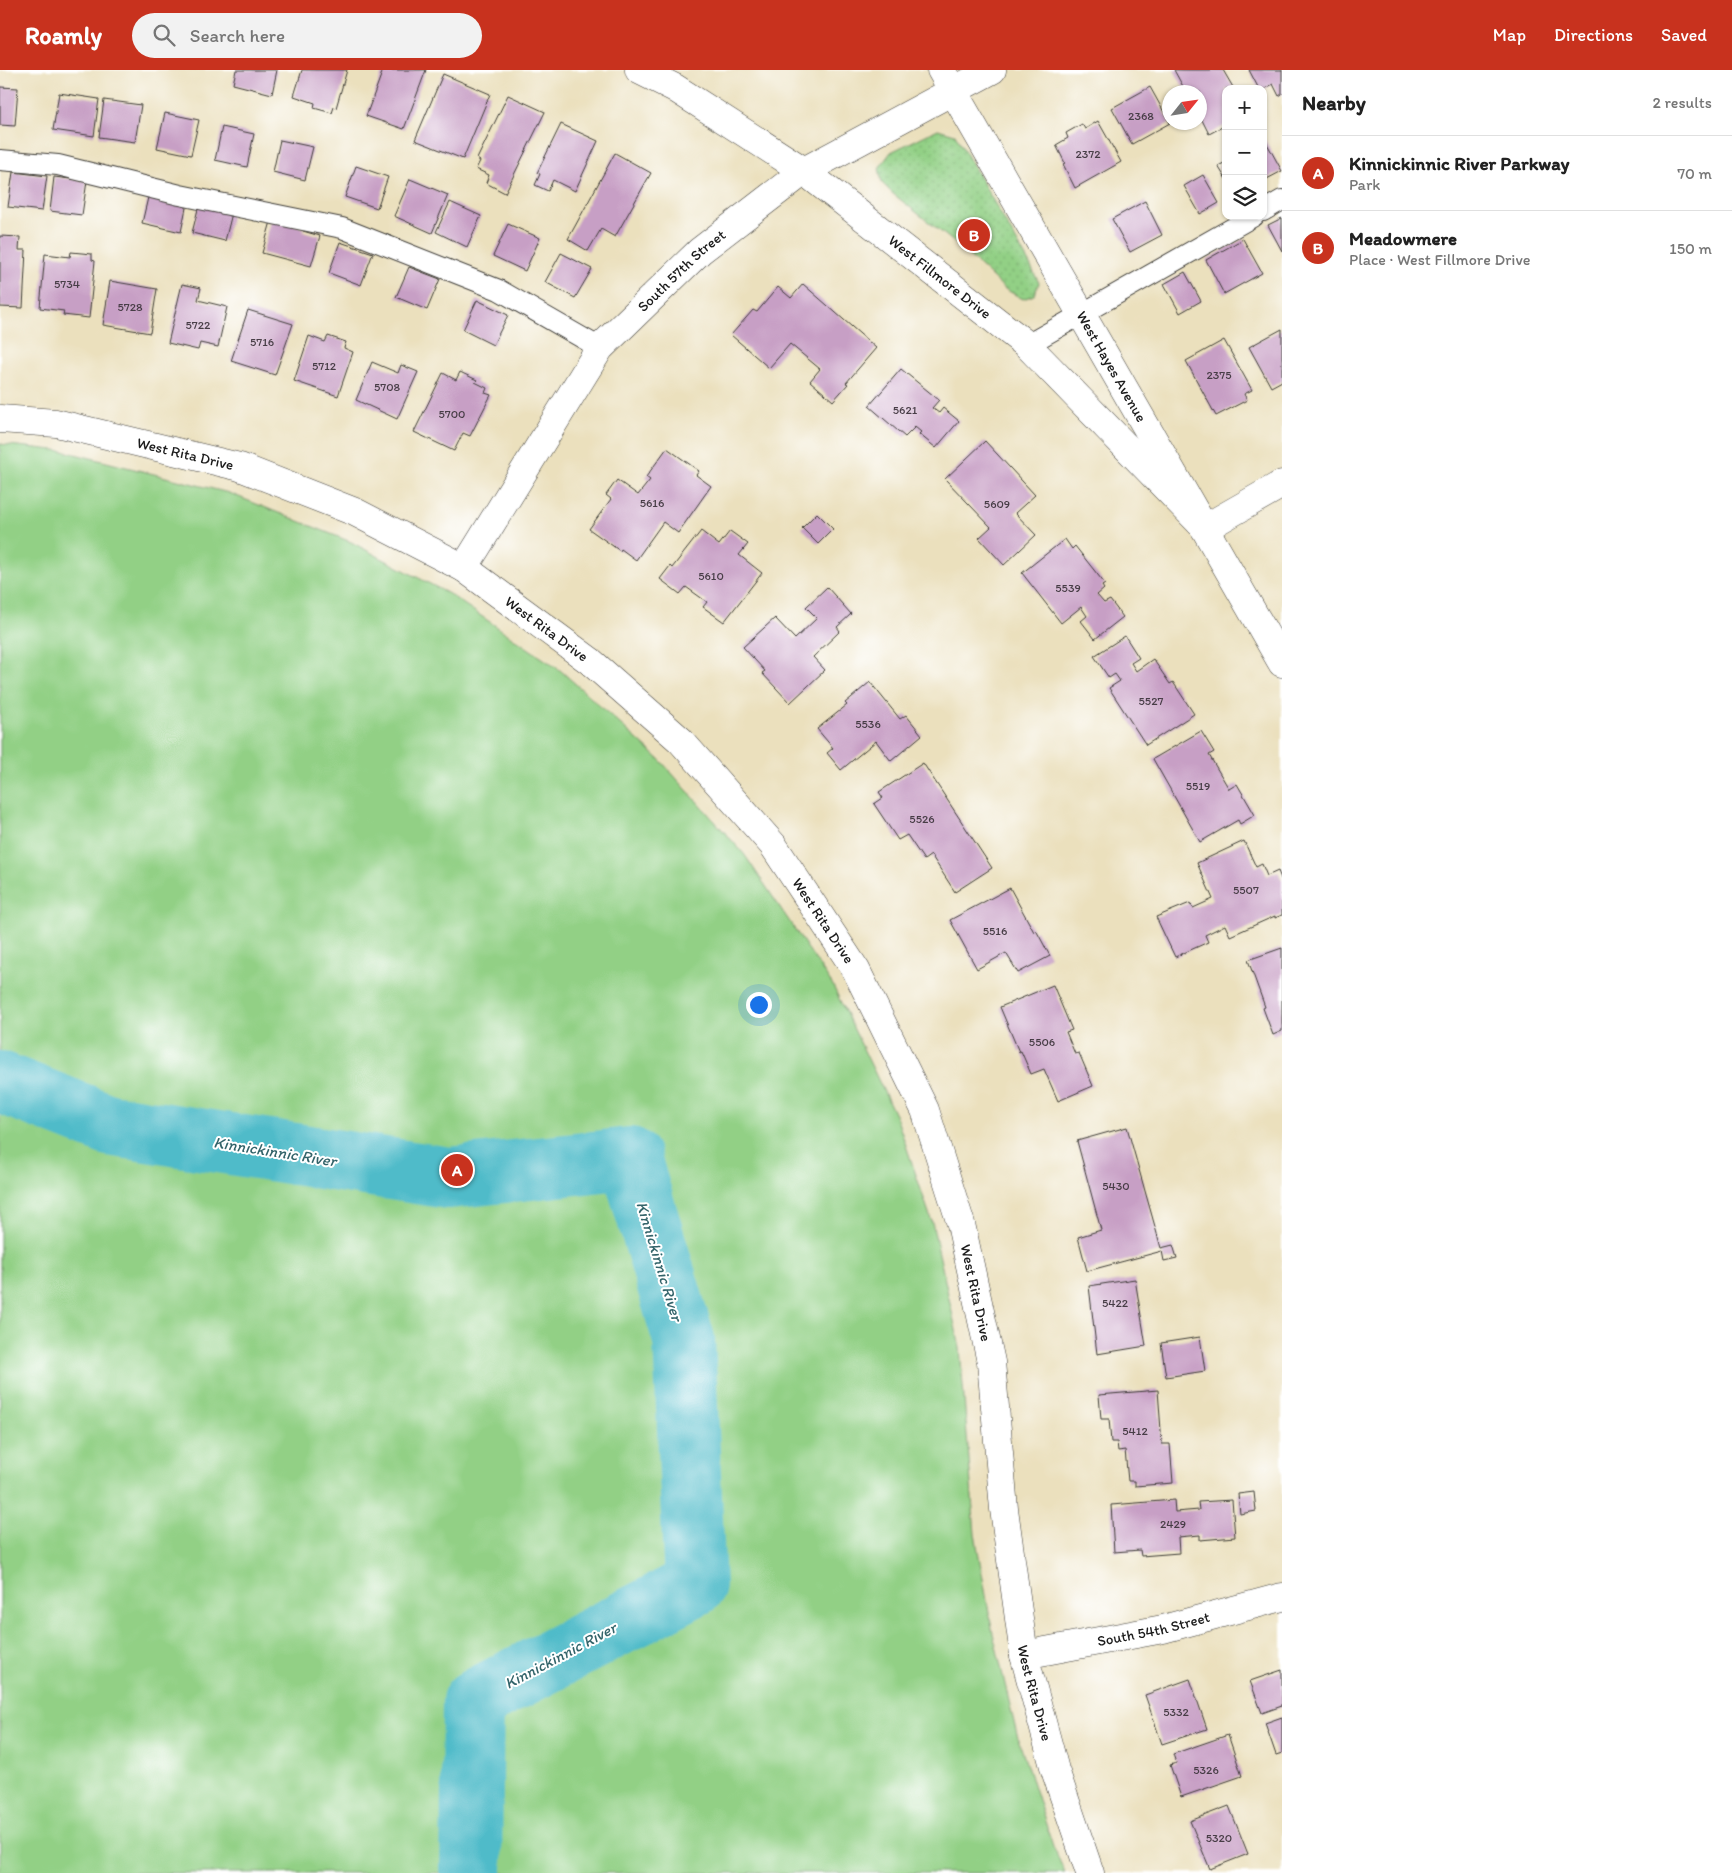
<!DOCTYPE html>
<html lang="en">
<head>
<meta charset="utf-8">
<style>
	:root { --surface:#fff; --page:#f2f2f2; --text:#222; --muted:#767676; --line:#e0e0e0; --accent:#c8321e }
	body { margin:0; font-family:Itim,sans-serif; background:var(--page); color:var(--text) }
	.controls { position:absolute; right:15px; top:15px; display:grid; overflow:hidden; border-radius:10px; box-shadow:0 1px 4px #0004 }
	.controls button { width:45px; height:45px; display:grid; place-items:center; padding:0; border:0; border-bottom:1px solid var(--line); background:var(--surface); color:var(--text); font:25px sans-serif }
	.compass { position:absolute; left:1162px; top:15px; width:45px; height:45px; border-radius:50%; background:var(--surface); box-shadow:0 1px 4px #0004; rotate:60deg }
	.you { position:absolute; left:758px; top:934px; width:18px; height:18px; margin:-12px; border:4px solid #fff; border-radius:50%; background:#1a73e8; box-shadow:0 0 0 8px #1a73e833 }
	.badge { display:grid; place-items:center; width:32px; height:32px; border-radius:50%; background:var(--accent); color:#fff; font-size:16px; font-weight:700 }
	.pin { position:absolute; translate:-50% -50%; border:2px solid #fff; box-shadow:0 1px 5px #0006 }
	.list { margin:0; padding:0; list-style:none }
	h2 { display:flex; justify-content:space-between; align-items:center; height:65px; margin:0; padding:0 20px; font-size:21px }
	h2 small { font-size:16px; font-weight:400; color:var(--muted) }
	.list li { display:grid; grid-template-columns:32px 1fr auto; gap:15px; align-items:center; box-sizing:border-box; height:75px; padding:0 20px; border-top:1px solid var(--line) }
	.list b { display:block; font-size:19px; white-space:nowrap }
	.list p { margin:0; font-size:16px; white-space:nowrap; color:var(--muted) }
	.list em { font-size:16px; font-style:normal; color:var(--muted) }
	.icon { flex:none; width:28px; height:28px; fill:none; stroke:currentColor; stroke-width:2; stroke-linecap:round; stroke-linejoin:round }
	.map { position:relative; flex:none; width:1282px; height:1803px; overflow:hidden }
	header { display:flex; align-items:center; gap:30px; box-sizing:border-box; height:70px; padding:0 25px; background:var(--accent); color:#fff }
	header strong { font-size:24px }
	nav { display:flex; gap:28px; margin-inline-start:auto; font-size:18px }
	.search { width:350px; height:45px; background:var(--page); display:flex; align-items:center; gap:12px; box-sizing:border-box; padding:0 18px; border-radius:28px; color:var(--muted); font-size:19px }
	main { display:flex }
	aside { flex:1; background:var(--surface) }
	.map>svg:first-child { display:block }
	.grass { fill:url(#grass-dots); stroke:#577650 }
	.park { fill:#92d085; stroke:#577650 }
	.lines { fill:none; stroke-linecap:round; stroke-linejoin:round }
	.river { stroke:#4fbbc9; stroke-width:62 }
	.building { fill:#c79fc5 }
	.service-casing { stroke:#3b3934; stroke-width:22 }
	.minor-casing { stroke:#3b3934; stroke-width:29 }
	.service { stroke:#fff; stroke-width:20 }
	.minor { stroke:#fff; stroke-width:28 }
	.labels { text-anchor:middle; stroke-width:4; stroke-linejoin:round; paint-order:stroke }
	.number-label { font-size:12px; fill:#473d46 }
	.street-label { font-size:15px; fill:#1c1c1c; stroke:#fff }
	.water-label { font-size:16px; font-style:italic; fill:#33646a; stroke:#fff }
</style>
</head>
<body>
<header>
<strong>Roamly</strong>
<div class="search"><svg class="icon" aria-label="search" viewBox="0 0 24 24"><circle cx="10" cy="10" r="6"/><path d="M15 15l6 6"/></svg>Search here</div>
<nav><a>Map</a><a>Directions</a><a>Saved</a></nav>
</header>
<main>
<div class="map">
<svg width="1282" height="1803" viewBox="0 0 1282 1803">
	<defs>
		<pattern id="grass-dots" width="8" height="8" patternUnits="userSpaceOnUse" patternTransform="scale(1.25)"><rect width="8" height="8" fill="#92d085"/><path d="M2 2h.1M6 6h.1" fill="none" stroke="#7db272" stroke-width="1.8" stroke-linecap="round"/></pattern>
	</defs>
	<rect width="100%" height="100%" fill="#fff"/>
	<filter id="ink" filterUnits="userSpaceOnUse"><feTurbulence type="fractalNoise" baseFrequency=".02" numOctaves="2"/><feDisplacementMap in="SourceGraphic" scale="10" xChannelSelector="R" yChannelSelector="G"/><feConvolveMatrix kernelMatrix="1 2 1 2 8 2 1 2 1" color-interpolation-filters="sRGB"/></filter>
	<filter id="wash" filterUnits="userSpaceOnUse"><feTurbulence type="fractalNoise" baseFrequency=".0096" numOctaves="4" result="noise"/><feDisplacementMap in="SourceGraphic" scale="20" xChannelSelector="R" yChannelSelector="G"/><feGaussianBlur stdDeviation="1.12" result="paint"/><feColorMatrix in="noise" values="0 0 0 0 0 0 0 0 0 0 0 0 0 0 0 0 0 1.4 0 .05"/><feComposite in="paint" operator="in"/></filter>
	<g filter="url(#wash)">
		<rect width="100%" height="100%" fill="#ebe0bd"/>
		<!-- grass -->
		<path class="grass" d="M938 59 955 64 1030 195 1039 213 1034 225 1023 229 1005 219 959 176 892 123 882 113 879 98 891 82Z"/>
		<!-- park -->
		<path class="park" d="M0 374 63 381 229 423 351 472 449 524 560 600 660 690 744 784 833 916 897 1049 932 1152 960 1278 975 1464 992 1559 1017 1665 1053 1776 1065 1803H0Z"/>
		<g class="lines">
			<!-- river -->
			<path class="river" d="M0 1012 109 1055 449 1108 630 1088 684 1270 695 1515 473 1631 471 1803"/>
		</g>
		<g id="blocks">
			<!-- building -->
			<g class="building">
				<path d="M236 0H277L272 24 233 14Z"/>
				<path d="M302 0H347L336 38 334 37 332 43 314 38 315 33 294 26Z"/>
				<path d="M383 0H426L404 59 366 46Z"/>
				<path d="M1174 0H1223L1234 19H1226V55L1209 64 1200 46V22H1186Z"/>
				<path d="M1249 0H1282V24L1279 26 1273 14 1263 20 1259 19Z"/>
				<path d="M443 4 490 24 463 89 415 70Z"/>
				<path d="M0 17 18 18 15 56 0 55Z"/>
				<path d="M1150 17 1170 53 1132 74 1112 38Z"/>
				<path d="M59 23 99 29 94 66 53 60Z"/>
				<path d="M508 25 545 42 505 123 486 113 489 105 476 99 480 91 477 89Z"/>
				<path d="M104 30 141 35 135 72 99 67Z"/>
				<path d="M165 43 199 50 191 85 157 78Z"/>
				<path d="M1098 51 1121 92 1075 118 1063 94 1065 93 1056 75 1068 68 1066 63 1082 54 1085 59Z"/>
				<path d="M561 54 598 71 575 121 553 110 548 121 535 115 540 104 537 103Z"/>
				<path d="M222 57 254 64 247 97 215 90Z"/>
				<path d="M280 70 313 77 305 110 273 102Z"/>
				<path d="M1265 70 1282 101 1263 111V71Z"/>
				<path d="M615 83 651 103 615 167 601 159 588 181 568 169Z"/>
				<path d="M1226 92V109L1218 96Z"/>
				<path d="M356 96 388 107 377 138 345 127Z"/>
				<path d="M13 102 47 106 42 141 8 137Z"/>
				<path d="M1203 105 1219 133 1200 144 1184 116Z"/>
				<path d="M54 107 87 111 82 145 50 141Z"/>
				<path d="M410 109 448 125 432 163 394 146Z"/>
				<path d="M150 119 188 128 181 162 142 153Z"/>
				<path d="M200 131 233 139 225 171 192 163Z"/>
				<path d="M1145 131 1162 165 1130 182 1112 149Z"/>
				<path d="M450 132 481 146 467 177 436 162Z"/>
				<path d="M272 148 304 158 303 161 320 166 311 196 262 183Z"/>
				<path d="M1282 148V181L1268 155Z"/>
				<path d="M508 154 540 168 525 201 493 186Z"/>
				<path d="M0 166 20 167 19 180H26L23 238 0 237Z"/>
				<path d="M1243 169 1262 203 1224 224 1206 190Z"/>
				<path d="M340 172 373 183 361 215 329 203Z"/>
				<path d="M71 182 92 184V190L95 191 89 248 63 245 64 241 40 238 45 184 70 187Z"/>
				<path d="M561 183 592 199 575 228 545 212Z"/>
				<path d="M409 197 440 209 427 240 396 227Z"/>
				<path d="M1185 202 1201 231 1180 243 1164 214Z"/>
				<path d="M110 211 157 219 150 263 103 255Z"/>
				<path d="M182 214 201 218 198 230 227 237 218 277 200 273 198 280 168 273Z"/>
				<path d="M803 214 876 278 846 313 848 314 833 331 810 311 820 299 790 274 769 298 731 265 753 240 757 242 778 217 791 228Z"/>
				<path d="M477 230 508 245 493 275 463 260Z"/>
				<path d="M248 240 293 254 275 305 231 291Z"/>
				<path d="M1282 259V311L1271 317 1249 277Z"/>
				<path d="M309 266 325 272 328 266 346 272 344 278 353 282 338 326 294 311Z"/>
				<path d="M1224 270 1252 320 1244 324 1247 330 1216 346 1186 291Z"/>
				<path d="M372 292 398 303 401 295 418 302 397 349 356 330Z"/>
				<path d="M901 299 939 330 932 338 939 343 943 338 959 351 936 378 919 364 921 362 915 357 905 367 869 336Z"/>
				<path d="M460 302 477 310 475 312 487 318 485 323 491 325 470 366 463 363 454 381 414 362 443 303 456 310Z"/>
				<path d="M985 371 1035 425 1015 443 1036 465 1004 495 979 468 991 457 945 409Z"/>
				<path d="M667 378 699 401 696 405 711 416 678 463 663 452 636 490 621 479 620 481 589 459 611 429 606 425 617 410 638 425 650 410 646 407Z"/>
				<path d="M817 443 833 459 818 474 802 458Z"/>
				<path d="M701 461 719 475 730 461 748 474 739 485 762 503 724 552 703 537 707 532 686 517 680 524 660 509 670 496 672 498Z"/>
				<path d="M1065 469 1072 479 1075 476 1105 514 1102 516 1104 519 1097 525 1104 533 1110 530 1123 547 1095 569 1081 551 1087 546 1081 537 1061 553 1022 503Z"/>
				<path d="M827 517 851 544 837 557 840 561 813 587 825 600 790 633 762 603 765 601 743 577 775 548 795 569 817 548 806 537Z"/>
				<path d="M1125 566 1139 588 1131 593 1136 601 1153 589 1170 614 1173 612 1194 644 1146 675 1109 618 1120 611 1115 604 1109 608 1094 586Z"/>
				<path d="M870 612 900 649 906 645 922 665 891 691 876 671 841 700 827 683 833 678 817 659 847 635 845 633Z"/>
				<path d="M1201 661 1214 682 1209 685 1229 719 1237 714 1255 745 1240 754 1238 750 1200 772 1153 689Z"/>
				<path d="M923 693 992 798 955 822 931 785 924 790 907 765 898 770 874 734 883 728 879 722Z"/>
				<path d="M1244 771 1256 797 1262 794 1267 806 1278 801 1282 811V845L1275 848V846L1230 866 1225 855 1205 865 1208 872 1175 887 1156 847 1190 833 1193 838 1213 829 1197 793Z"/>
				<path d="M1010 818 1034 862 1036 860 1050 886 1018 903 1006 883 977 899 950 850Z"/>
				<path d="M1282 878V961L1273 965 1263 938 1265 937 1248 890Z"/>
				<path d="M1053 915 1072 960 1066 962 1075 984 1079 983 1093 1016 1058 1031 1044 999 1031 1004 1021 981 1019 982 1000 937Z"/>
				<path d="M1127 1057 1161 1178 1173 1175 1177 1188 1164 1191 1162 1181 1087 1201 1078 1167 1101 1160 1077 1071Z"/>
				<path d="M1135 1209 1146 1276 1097 1284 1089 1216Z"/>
				<path d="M1200 1267 1205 1301 1166 1307 1161 1273Z"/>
				<path d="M1158 1320 1162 1374H1170L1173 1413 1135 1416V1411H1128L1125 1380 1118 1381 1117 1372H1111L1109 1349H1101L1099 1325Z"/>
				<path d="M1254 1422 1256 1441 1240 1444 1238 1424Z"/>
				<path d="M1174 1430 1175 1442 1199 1440 1198 1432 1232 1430 1235 1467 1200 1470V1465L1178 1467 1179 1483 1141 1486 1140 1480 1114 1482 1111 1435Z"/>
				<path d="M1282 1600V1636L1262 1643 1250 1611Z"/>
				<path d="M1190 1609 1207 1659 1162 1674 1145 1625Z"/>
				<path d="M1282 1647V1683L1276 1685 1265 1653Z"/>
				<path d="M1228 1665 1242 1706 1181 1727 1170 1695 1176 1693 1173 1684Z"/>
				<path d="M1229 1736 1248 1784 1210 1799 1190 1751Z"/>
			</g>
		</g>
	</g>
	<g filter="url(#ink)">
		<use href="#blocks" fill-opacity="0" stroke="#3b3934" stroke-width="1"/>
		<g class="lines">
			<!-- service casing -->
			<g class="service-casing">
				<g id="service">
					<path d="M0 90 58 95 180 125 342 158 499 220 600 278"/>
					<path d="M1263 141 1282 130"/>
					<path d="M1027 275 1254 146"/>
				</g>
			</g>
			<!-- minor casing -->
			<g class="minor-casing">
				<g id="minor">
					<path id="s1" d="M639 0 675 18 804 101 1027 275 1205 458 1282 414"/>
					<path id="s2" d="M941 0 1282 593"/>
					<path id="s3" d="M0 349 56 353 240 397 355 442 464 498 590 591 680 670 773 775 856 900 925 1040 961 1154 991 1292 1004 1439 1024 1585 1055 1700 1090 1803"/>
					<path id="s4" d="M464 498 600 278 700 181 804 101 992 0"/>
					<path id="s5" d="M1024 1585 1163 1559 1282 1527"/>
				</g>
			</g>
			<!-- service -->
			<use href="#service" class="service"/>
			<!-- minor -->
			<use href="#minor" class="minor"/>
		</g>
	</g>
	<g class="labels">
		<!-- number labels -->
		<g class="number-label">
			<text x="1141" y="50">2368</text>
			<text x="1088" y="88">2372</text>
			<text x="67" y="218">5734</text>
			<text x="130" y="241">5728</text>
			<text x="198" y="259">5722</text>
			<text x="262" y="276">5716</text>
			<text x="324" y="300">5712</text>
			<text x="1219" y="309">2375</text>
			<text x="387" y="321">5708</text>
			<text x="905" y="344">5621</text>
			<text x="452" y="348">5700</text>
			<text x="652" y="437">5616</text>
			<text x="997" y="438">5609</text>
			<text x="711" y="510">5610</text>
			<text x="1068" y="522">5539</text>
			<text x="1151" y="635">5527</text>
			<text x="868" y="658">5536</text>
			<text x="1198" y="720">5519</text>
			<text x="922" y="753">5526</text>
			<text x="1246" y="824">5507</text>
			<text x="995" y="865">5516</text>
			<text x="1042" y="976">5506</text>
			<text x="1116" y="1120">5430</text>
			<text x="1115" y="1237">5422</text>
			<text x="1135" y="1365">5412</text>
			<text x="1173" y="1458">2429</text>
			<text x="1176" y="1646">5332</text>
			<text x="1206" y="1704">5326</text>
			<text x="1219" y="1772">5320</text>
		</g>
		<!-- street labels -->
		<g class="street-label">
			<text dy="5" stroke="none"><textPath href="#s4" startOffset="371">South 57th Street</textPath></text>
			<text dy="5" stroke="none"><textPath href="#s1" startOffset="366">West Fillmore Drive</textPath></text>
			<text dy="5" stroke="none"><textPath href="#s2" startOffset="342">West Hayes Avenue</textPath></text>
			<text dy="5" stroke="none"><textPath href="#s3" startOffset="189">West Rita Drive</textPath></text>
			<text dy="5" stroke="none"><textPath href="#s3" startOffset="594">West Rita Drive</textPath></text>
			<text dy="5" stroke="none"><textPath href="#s3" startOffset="999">West Rita Drive</textPath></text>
			<text dy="5" stroke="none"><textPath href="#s3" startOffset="1404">West Rita Drive</textPath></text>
			<text dy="5" stroke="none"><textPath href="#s5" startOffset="132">South 54th Street</textPath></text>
			<text dy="5" stroke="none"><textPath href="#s3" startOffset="1809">West Rita Drive</textPath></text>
		</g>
		<!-- water labels -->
		<g class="water-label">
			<text transform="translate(275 1081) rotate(9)" y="6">Kinnickinnic River</text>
			<text transform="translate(660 1191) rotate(73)" y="6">Kinnickinnic River</text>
			<text transform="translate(560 1585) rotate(-28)" y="6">Kinnickinnic River</text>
		</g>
	</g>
</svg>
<div class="controls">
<button>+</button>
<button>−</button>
<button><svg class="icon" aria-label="layers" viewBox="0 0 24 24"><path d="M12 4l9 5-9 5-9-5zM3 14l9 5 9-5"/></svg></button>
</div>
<svg class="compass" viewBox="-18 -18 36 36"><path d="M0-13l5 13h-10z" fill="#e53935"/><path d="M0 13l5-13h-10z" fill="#767676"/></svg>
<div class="you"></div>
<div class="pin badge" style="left:457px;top:1100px">A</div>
<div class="pin badge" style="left:974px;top:165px">B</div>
</div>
<aside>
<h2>Nearby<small>2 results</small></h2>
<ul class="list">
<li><span class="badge">A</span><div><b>Kinnickinnic River Parkway</b><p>Park</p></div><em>70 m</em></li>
<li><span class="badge">B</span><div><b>Meadowmere</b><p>Place · West Fillmore Drive</p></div><em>150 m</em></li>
</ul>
</aside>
</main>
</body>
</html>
